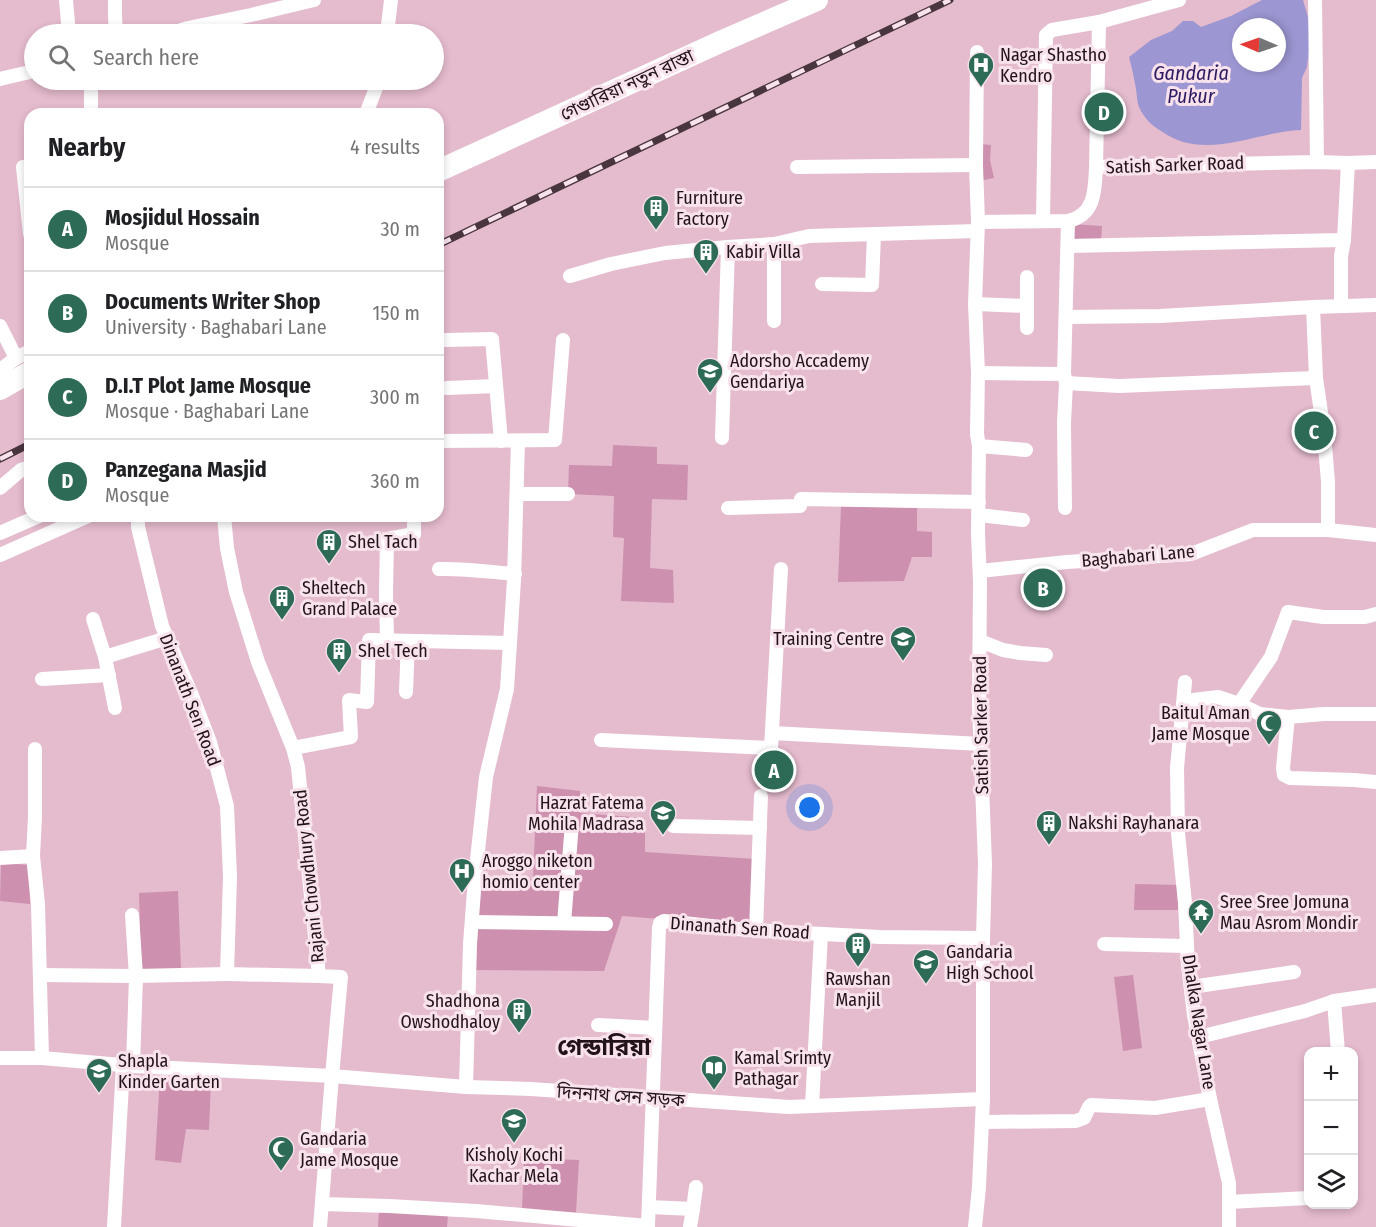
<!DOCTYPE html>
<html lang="en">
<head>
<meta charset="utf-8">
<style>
	:root { --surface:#fff; --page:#f6f6f6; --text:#202124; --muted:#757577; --line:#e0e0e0; --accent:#2e6b57 }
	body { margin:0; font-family:"Fira Sans Condensed","Noto Sans Bengali",sans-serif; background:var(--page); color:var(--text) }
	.controls { position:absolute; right:18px; bottom:18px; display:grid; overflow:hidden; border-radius:12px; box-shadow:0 3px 9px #0003 }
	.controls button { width:54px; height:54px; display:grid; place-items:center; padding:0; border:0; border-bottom:2px solid var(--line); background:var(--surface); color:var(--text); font:30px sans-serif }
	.compass { position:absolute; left:1232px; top:18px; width:54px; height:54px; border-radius:50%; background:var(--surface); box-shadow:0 3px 9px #0003; rotate:272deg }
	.you { position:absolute; left:810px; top:808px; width:21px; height:21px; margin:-15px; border:4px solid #fff; border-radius:50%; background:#1a73e8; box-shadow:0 0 0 9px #1a73e833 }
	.badge { display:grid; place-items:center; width:39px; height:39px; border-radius:50%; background:var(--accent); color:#fff; font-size:20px; font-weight:700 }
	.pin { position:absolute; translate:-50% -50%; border:3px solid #fff; box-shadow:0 2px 6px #0006 }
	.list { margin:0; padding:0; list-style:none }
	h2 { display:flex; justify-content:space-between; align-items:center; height:78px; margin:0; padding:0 24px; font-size:26px }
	h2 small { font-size:20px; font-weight:400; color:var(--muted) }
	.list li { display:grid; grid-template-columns:39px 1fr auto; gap:18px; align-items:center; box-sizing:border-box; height:84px; padding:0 24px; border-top:2px solid var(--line) }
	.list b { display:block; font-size:22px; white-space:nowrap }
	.list p { margin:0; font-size:20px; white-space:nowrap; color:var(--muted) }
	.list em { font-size:20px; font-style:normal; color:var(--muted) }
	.icon { flex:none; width:33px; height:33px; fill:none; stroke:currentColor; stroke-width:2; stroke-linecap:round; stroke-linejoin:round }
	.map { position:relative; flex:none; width:1376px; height:1227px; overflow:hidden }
	.search { position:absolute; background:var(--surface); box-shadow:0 3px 9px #0003; left:24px; top:24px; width:420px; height:66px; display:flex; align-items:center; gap:15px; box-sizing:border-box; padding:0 21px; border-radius:33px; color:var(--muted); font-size:22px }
	.panel { position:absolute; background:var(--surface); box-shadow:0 3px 9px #0003; left:24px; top:108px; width:420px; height:414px; border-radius:18px }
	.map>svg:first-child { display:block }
	.green { fill:#cd90ae }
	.water { fill:#9c96d2; fill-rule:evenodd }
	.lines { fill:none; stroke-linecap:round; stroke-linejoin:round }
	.street { stroke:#fff; stroke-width:14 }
	.primary { stroke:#fff; stroke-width:22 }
	.rail-casing { stroke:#49353e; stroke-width:7 }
	.rail { stroke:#f8e2ec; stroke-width:4.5; stroke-dasharray:14; stroke-linecap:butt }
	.labels { text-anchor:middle; stroke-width:6; stroke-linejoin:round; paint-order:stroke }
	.poi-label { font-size:18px; fill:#22131a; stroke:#f8e2ec; text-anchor:start }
	.street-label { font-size:18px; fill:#22131a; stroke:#f8e2ec }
	.water-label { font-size:20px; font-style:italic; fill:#2e1c62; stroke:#f8e2ec }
	.district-label { font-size:24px; font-weight:bold; fill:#22131a; stroke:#f8e2ec }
</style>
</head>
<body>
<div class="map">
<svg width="1376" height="1227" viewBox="0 0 1376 1227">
	<rect width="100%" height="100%" fill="#e5bbce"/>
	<!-- green -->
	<g class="green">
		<path d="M979 144 991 145 990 160 994 178 979 181Z"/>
		<path d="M1072 224 1102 226 1101 242 1071 241Z"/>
		<path d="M613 445 657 447V464L688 465 687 500 652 499 650 568 673 570 674 603 621 601 624 538 613 537 614 496 568 494 569 465 612 466Z"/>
		<path d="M841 506 917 508V531L932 532V557H912L904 581 838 582Z"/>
		<path d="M537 786 580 791V813L645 818V852L755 859 751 926 622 916 604 971 473 970 478 879H533Z"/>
		<path d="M1 863 29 865 30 904 0 901Z"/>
		<path d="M1135 884 1179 885 1178 910H1134Z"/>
		<path d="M178 891 181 969 141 971 139 893Z"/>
		<path d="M1133 975 1142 1048 1123 1051 1114 977Z"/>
		<path d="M160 1077 211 1080 209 1130 186 1129 181 1163 155 1160Z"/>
		<path d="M524 1158 579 1160 576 1213 522 1210Z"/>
		<path d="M379 1210 448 1215 447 1227H378Z"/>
	</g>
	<!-- water -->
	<path class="water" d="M1262 0H1303L1308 17 1310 42 1307 67 1302 78 1301 130C1254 132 1204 162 1161 131 1151 125 1144 118 1139 107 1137 102 1137 95 1136 89 1134 78 1132 68 1129 57L1151 40 1172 31 1183 21H1193L1201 27 1231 16ZM1241 27H1277V63H1241Z"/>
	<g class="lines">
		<!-- street -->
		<g class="street">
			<path d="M66 0 69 34"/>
			<path d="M115 0V16L116 34"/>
			<path d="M1315 0 1317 162"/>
			<path d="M169 34 188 28 251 15 314 0"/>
			<path d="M387 34 391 0"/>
			<path d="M0 79 34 71"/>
			<path d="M90 80 91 91V114"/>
			<path d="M366 114 379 80"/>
			<path d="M23 167 30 234"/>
			<path d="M797 167 976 165"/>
			<path d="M1096 167 1099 22"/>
			<path d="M1043 221 1046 35 1052 30 1099 22 1179 0"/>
			<path d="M978 222 1068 221C1095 215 1095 191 1096 167L1317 162 1348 163 1376 162"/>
			<path d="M774 244V321"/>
			<path d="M1068 246 1344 240"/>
			<path d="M570 276 611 264 665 253 728 247 774 244 809 236 977 231"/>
			<path d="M1027 277V306"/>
			<path d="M822 284 872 285 874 235"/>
			<path d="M975 304 1027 306V328"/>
			<path d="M1341 306V256L1344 240 1348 163"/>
			<path d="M1313 307 1316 378 1324 433 1328 482V530"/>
			<path d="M1066 317 1160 316 1313 307 1376 305"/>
			<path d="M0 326 16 358"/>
			<path d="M445 340 492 339 501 441"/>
			<path d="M0 370 16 358 30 351"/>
			<path d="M978 373 1064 374"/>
			<path d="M1066 383 1119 386 1316 378"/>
			<path d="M447 388 496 386"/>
			<path d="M722 438 728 247"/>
			<path d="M438 441 555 440 563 340"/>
			<path d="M979 446 1026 450"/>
			<path d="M0 488 21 470 30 467"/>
			<path d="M517 494H568"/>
			<path d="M728 508 800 506 801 499 979 502"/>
			<path d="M1065 508 1064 423 1066 383 1064 374 1068 221"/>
			<path d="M979 515 1023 520"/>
			<path d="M138 516V527L162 626 191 693 210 742 227 806 230 877 227 974 319 976"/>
			<path d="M224 516 227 548 236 592 258 662 293 748 298 767 319 976 341 977 332 1076 320 1227"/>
			<path d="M0 533 39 516"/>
			<path d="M0 555 88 516"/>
			<path d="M439 569C465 568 489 572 515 574"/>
			<path d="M980 571 1067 562 1191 554 1253 530H1328L1376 535"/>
			<path d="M93 619 105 657"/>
			<path d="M387 641 386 593 387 539 414 534V516"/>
			<path d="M980 641 1003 650 1020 653 1046 655"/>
			<path d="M42 679 109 675"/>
			<path d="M1185 682 1177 768 1178 833 1185 903 1188 965 1194 1015 1210 1099 1229 1183V1227"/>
			<path d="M406 692 408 641"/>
			<path d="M1239 704 1271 657 1288 612 1323 617H1365L1376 614"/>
			<path d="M115 708 105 657 167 638"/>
			<path d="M1183 708 1193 700 1218 697 1239 704 1260 714 1288 717 1324 714H1376"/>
			<path d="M1288 717 1283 768 1284 775 1290 778 1354 780 1376 782"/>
			<path d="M772 733 981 744"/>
			<path d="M601 740 771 748 781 569"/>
			<path d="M293 748 351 737 349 700 367 702 369 640 510 643"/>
			<path d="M35 749V817L33 856 38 904 42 1058"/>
			<path d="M673 826 760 828"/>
			<path d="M0 858 33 856"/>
			<path d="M132 915 136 976 133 1066"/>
			<path d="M472 922 606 924"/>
			<path d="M564 923 572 823"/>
			<path d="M756 930 761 796"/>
			<path d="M1104 944 1187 946"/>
			<path d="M40 975 136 976 227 974"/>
			<path d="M1191 987 1294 972"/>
			<path d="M1334 1001 1338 1052"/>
			<path d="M598 1025 655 1028"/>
			<path d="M1199 1037 1305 1011 1334 1001 1376 995"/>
			<path d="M0 1058H42L133 1066 332 1076 466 1087 531 1089 789 1107 983 1099"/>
			<path d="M466 1087 470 944 475 878 486 777 507 689 514 580 518 441"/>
			<path d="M812 1106 821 934"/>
			<path d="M982 1122 1076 1121 1084 1118 1089 1107 1091 1105 1155 1108 1210 1099"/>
			<path d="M1229 1202 1308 1198"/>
			<path d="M322 1204 389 1206 476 1211 648 1226 659 928 660 923 664 921 748 930 880 937 983 938"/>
			<path d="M649 1207 693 1209 690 1227"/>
			<path d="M693 1209 696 1187"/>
			<path d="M114 1227 123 1066"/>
			<path d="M975 1227 979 1187 983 1099V938L985 864 979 706 980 582 978 534 979 446 977 434 978 373 975 304 978 222 976 165 977 52"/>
		</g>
		<!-- primary -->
		<g class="primary">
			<path d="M438 171 720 42 817 0"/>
			<path d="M0 389 30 372"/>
		</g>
		<!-- rail casing -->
		<g class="rail-casing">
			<g id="rail">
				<path d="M438 245 950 0"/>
				<path d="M0 459 30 444"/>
			</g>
		</g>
		<!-- rail -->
		<use href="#rail" class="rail"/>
	</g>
	<!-- icons -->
	<defs>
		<g id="hospital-pin" transform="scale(1.35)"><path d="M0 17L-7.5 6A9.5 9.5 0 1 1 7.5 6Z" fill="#2e6b57" stroke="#f8e2ec"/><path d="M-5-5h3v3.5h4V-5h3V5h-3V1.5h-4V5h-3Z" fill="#fff"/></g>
		<g id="building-pin" transform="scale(1.35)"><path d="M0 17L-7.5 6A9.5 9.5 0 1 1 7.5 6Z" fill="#2e6b57" stroke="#f8e2ec"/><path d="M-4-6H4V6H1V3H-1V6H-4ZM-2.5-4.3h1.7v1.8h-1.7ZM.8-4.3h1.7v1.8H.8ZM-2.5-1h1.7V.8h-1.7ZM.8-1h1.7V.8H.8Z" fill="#fff"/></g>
		<g id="school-pin" transform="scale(1.35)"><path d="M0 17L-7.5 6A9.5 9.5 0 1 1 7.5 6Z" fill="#2e6b57" stroke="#f8e2ec"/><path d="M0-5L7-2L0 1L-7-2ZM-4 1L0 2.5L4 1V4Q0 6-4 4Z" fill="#fff"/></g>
		<g id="mosque-pin" transform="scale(1.35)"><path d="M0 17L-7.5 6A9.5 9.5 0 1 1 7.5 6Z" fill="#2e6b57" stroke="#f8e2ec"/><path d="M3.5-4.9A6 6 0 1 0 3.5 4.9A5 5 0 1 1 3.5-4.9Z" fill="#fff"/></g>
		<g id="temple-pin" transform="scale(1.35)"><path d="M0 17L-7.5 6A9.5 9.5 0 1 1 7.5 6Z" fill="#2e6b57" stroke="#f8e2ec"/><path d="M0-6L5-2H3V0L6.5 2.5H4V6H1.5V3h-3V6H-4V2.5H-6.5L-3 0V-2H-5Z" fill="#fff"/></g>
		<g id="library-pin" transform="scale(1.35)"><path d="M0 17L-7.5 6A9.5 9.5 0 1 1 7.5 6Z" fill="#2e6b57" stroke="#f8e2ec"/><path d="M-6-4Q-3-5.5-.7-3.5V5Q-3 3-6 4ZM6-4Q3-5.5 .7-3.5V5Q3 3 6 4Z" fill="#fff"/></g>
	</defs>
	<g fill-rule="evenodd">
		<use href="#hospital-pin" x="981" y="65"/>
		<use href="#building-pin" x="656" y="208"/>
		<use href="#building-pin" x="706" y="252"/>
		<use href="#school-pin" x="710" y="371"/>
		<use href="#building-pin" x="329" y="542"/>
		<use href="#building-pin" x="282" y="598"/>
		<use href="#school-pin" x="903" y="639"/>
		<use href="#building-pin" x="339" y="651"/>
		<use href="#mosque-pin" x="1269" y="723"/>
		<use href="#school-pin" x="663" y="813"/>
		<use href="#building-pin" x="1049" y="823"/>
		<use href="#hospital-pin" x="462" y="871"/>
		<use href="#temple-pin" x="1201" y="912"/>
		<use href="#building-pin" x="858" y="945"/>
		<use href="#school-pin" x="926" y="962"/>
		<use href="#building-pin" x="519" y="1011"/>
		<use href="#library-pin" x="714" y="1068"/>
		<use href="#school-pin" x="99" y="1071"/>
		<use href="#school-pin" x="514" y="1121"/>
		<use href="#mosque-pin" x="281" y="1149"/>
	</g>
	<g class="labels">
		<!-- poi labels -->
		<g class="poi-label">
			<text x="1000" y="61">Nagar Shastho<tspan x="1000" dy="21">Kendro</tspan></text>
			<text x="676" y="204">Furniture<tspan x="676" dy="21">Factory</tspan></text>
			<text x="726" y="258">Kabir Villa</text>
			<text x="730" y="367">Adorsho Accademy<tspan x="730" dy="21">Gendariya</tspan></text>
			<text x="348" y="548">Shel Tach</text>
			<text x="302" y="594">Sheltech<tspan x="302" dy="21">Grand Palace</tspan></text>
			<text x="884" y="645" text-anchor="end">Training Centre</text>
			<text x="358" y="657">Shel Tech</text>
			<text x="1250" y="719" text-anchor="end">Baitul Aman<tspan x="1250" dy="21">Jame Mosque</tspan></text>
			<text x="644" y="809" text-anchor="end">Hazrat Fatema<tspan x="644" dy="21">Mohila Madrasa</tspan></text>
			<text x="1068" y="829">Nakshi Rayhanara</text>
			<text x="482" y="867">Aroggo niketon<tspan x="482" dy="21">homio center</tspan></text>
			<text x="1220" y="908">Sree Sree Jomuna<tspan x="1220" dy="21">Mau Asrom Mondir</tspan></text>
			<text x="946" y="958">Gandaria<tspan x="946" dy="21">High School</tspan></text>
			<text x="858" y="985" text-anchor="middle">Rawshan<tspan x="858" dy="21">Manjil</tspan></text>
			<text x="500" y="1007" text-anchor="end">Shadhona<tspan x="500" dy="21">Owshodhaloy</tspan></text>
			<text x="734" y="1064">Kamal Srimty<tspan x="734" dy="21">Pathagar</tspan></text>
			<text x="118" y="1067">Shapla<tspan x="118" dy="21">Kinder Garten</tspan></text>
			<text x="300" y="1145">Gandaria<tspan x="300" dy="21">Jame Mosque</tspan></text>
			<text x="514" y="1161" text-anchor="middle">Kisholy Kochi<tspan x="514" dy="21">Kachar Mela</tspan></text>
		</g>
		<!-- street labels -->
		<g class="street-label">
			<text transform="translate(627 85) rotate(-25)" y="6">গেণ্ডারিয়া নতুন রাস্তা</text>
			<text transform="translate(1175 165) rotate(-2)" y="6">Satish Sarker Road</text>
			<text transform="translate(1138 556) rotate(-5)" y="6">Baghabari Lane</text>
			<text transform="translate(190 700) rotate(69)" y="6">Dinanath Sen Road</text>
			<text transform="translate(981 725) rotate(-91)" y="6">Satish Sarker Road</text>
			<text transform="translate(309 876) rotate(-96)" y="6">Rajani Chowdhury Road</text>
			<text transform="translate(740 928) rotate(4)" y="6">Dinanath Sen Road</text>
			<text transform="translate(1199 1022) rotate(81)" y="6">Dhalka Nagar Lane</text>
			<text transform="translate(621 1096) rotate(4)" y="6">দিননাথ সেন সড়ক</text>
		</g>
		<!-- water labels -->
		<g class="water-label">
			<text x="1191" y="80">Gandaria<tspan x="1191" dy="23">Pukur</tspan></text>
		</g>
		<!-- district labels -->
		<g class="district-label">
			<text x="604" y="1055">গেন্ডারিয়া</text>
		</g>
	</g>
</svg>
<div class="controls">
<button>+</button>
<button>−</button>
<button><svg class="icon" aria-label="layers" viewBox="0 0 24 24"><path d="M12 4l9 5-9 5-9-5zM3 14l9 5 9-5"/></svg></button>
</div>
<svg class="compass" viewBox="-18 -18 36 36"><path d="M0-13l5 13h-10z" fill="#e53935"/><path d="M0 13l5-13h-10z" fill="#757577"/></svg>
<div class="you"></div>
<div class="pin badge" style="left:774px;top:770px">A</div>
<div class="pin badge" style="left:1043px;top:588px">B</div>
<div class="pin badge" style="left:1314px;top:431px">C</div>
<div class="pin badge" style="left:1104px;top:112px">D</div>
<div class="search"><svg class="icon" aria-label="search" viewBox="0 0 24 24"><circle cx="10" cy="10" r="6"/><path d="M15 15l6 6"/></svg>Search here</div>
<section class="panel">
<h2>Nearby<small>4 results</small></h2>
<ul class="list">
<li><span class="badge">A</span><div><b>Mosjidul Hossain</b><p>Mosque</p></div><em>30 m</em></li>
<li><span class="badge">B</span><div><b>Documents Writer Shop</b><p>University · Baghabari Lane</p></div><em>150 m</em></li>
<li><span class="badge">C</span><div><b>D.I.T Plot Jame Mosque</b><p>Mosque · Baghabari Lane</p></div><em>300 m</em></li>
<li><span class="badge">D</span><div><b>Panzegana Masjid</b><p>Mosque</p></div><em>360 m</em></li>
</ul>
</section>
</div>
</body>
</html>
